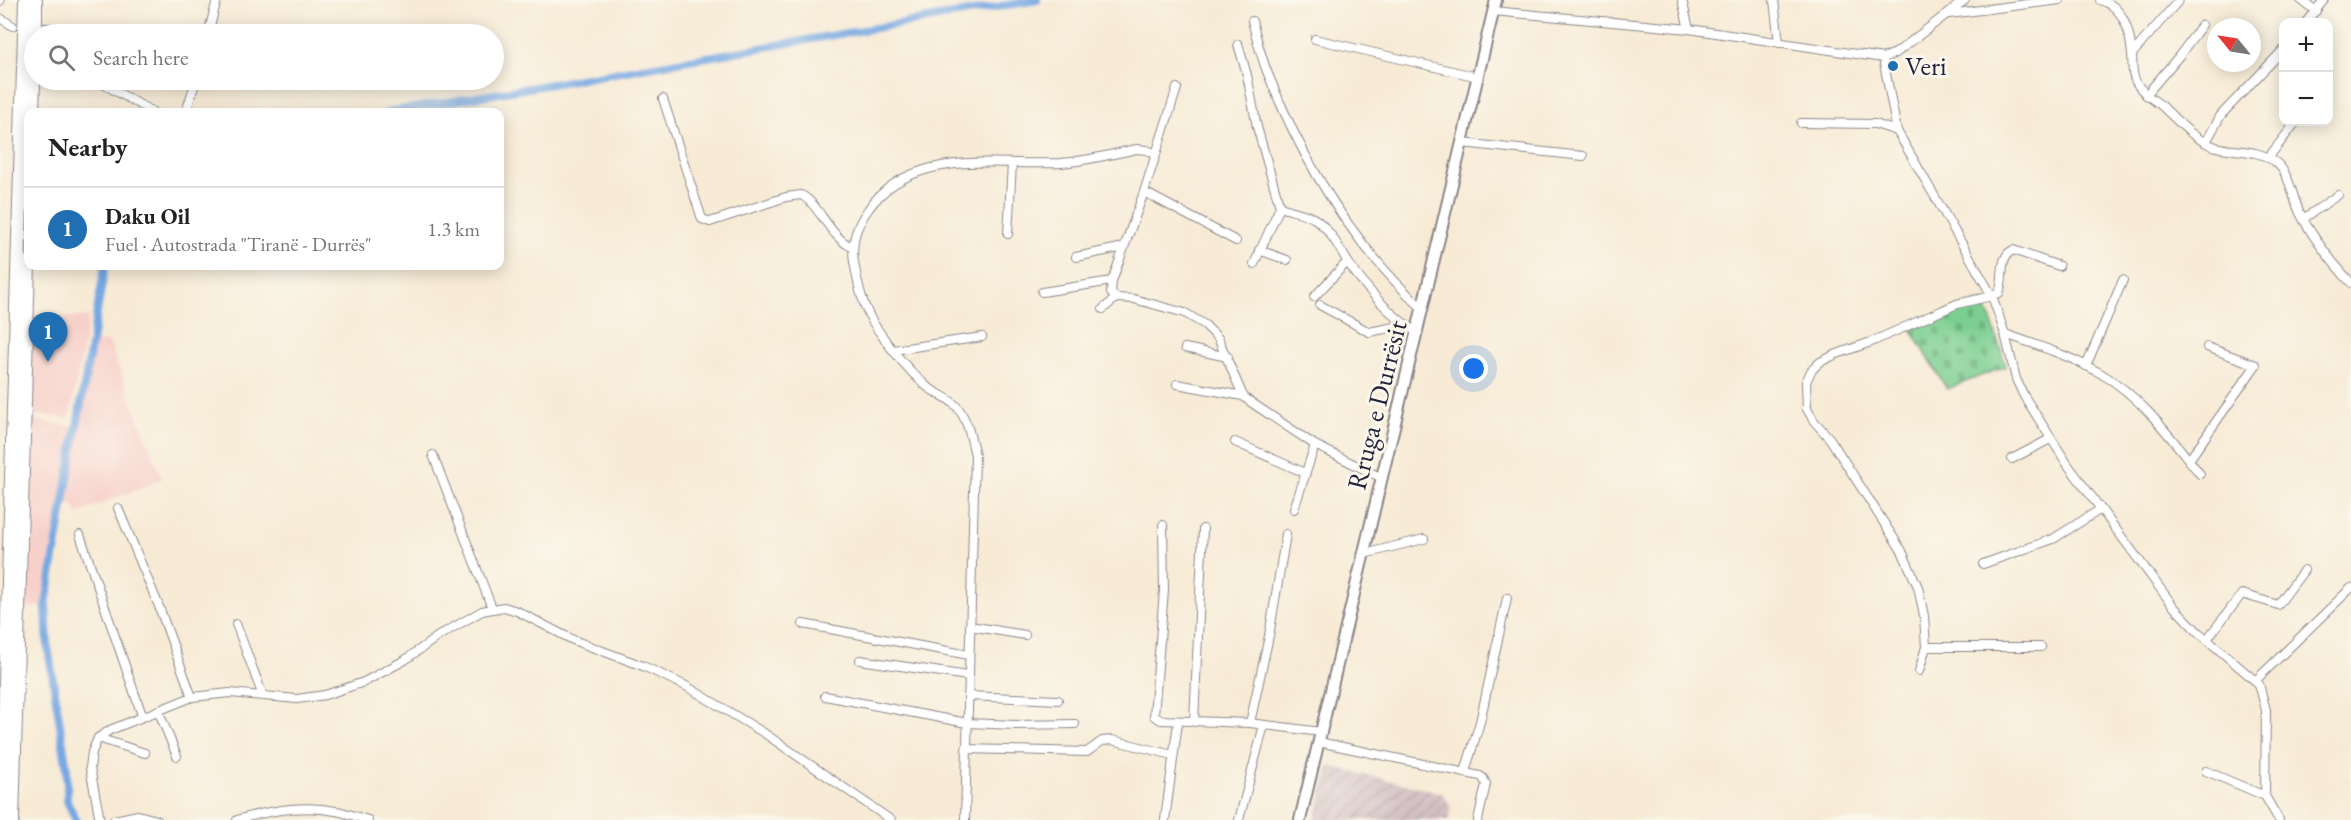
<!DOCTYPE html>
<html lang="en">
<head>
<meta charset="utf-8">
<style>
	:root { --surface:#fff; --page:#f2f2f2; --text:#222; --muted:#767676; --line:#e0e0e0; --accent:#1f6fb2 }
	body { margin:0; font-family:"EB Garamond",serif; background:var(--page); color:var(--text) }
	.controls { position:absolute; right:18px; top:18px; display:grid; overflow:hidden; border-radius:12px; box-shadow:0 3px 15px #0003 }
	.controls button { width:54px; height:54px; display:grid; place-items:center; padding:0; border:0; border-bottom:2px solid var(--line); background:var(--surface); color:var(--text); font:30px sans-serif }
	.compass { position:absolute; left:2207px; top:18px; width:54px; height:54px; border-radius:50%; background:var(--surface); box-shadow:0 3px 15px #0003; rotate:300deg }
	.you { position:absolute; left:1474px; top:369px; width:21px; height:21px; margin:-15px; border:4px solid #fff; border-radius:50%; background:#1a73e8; box-shadow:0 0 0 9px #1a73e833 }
	.badge { display:grid; place-items:center; width:39px; height:39px; border-radius:50%; background:var(--accent); color:#fff; font-size:20px; font-weight:700 }
	.pin { position:absolute; translate:-50% -50px; filter:drop-shadow(0 2px 3px #0008) }
	.pin::after { content:''; position:absolute; top:32px; width:21px; height:18px; background:inherit; clip-path:polygon(0 0,100% 0,50% 100%) }
	.list { margin:0; padding:0; list-style:none }
	h2 { display:flex; justify-content:space-between; align-items:center; height:78px; margin:0; padding:0 24px; font-size:26px }
	h2 small { font-size:20px; font-weight:400; color:var(--muted) }
	.list li { display:grid; grid-template-columns:39px 1fr auto; gap:18px; align-items:center; box-sizing:border-box; height:84px; padding:0 24px; border-top:2px solid var(--line) }
	.list b { display:block; font-size:22px; white-space:nowrap }
	.list p { margin:0; font-size:20px; white-space:nowrap; color:var(--muted) }
	.list em { font-size:20px; font-style:normal; color:var(--muted) }
	.icon { flex:none; width:33px; height:33px; fill:none; stroke:currentColor; stroke-width:2; stroke-linecap:round; stroke-linejoin:round }
	.map { position:relative; flex:none; width:2351px; height:820px; overflow:hidden }
	.search { position:absolute; background:var(--surface); box-shadow:0 3px 15px #0003; left:24px; top:24px; width:480px; height:66px; display:flex; align-items:center; gap:15px; box-sizing:border-box; padding:0 21px; border-radius:33px; color:var(--muted); font-size:22px }
	.panel { position:absolute; background:var(--surface); box-shadow:0 3px 15px #0003; left:24px; top:108px; width:480px; height:162px; border-radius:12px }
	.map>svg:first-child { display:block }
	.built { fill:#f7d0ca }
	.industrial { fill:url(#industrial-furrows) }
	.cemetery { fill:url(#cemetery-stones); stroke:#4e7866; stroke-width:1.5 }
	.lines { fill:none; stroke-linecap:round; stroke-linejoin:round }
	.canal { stroke:#77a8e2; stroke-width:8 }
	.street-casing { stroke:#8c8688; stroke-width:10 }
	.secondary-casing { stroke:#8c8688; stroke-width:14 }
	.highway-casing { stroke:#8c8688; stroke-width:16 }
	.street { stroke:#fff; stroke-width:8 }
	.secondary { stroke:#fff; stroke-width:10 }
	.highway { stroke:#fff; stroke-width:14 }
	.poi-dot { fill:#1f6fb2; stroke:#fbf7ec; stroke-width:2 }
	.labels { text-anchor:middle; stroke-width:6; stroke-linejoin:round; paint-order:stroke }
	.poi-label { font-size:27px; fill:#22223b; stroke:#fbf7ec; text-anchor:start }
	.street-label { font-size:27px; fill:#22223b; stroke:#fbf7ec }
</style>
</head>
<body>
<div class="map">
<svg width="2351" height="820" viewBox="0 0 2351 820">
	<defs>
		<pattern id="industrial-furrows" width="10" height="10" patternUnits="userSpaceOnUse" patternTransform="scale(1.5)"><rect width="10" height="10" fill="#d2bec2"/><path d="M-1 1l2-2M0 10L10 0M9 11l2-2" fill="none" stroke="#b4a3a8"/></pattern>
		<pattern id="cemetery-stones" width="16" height="16" patternUnits="userSpaceOnUse" patternTransform="scale(1.5)"><rect width="16" height="16" fill="#7bcf91"/><path d="M2 7V4a2 2 0 0 1 4 0v3zM10 15v-3a2 2 0 0 1 4 0v3z" fill="#6ab17e"/></pattern>
	</defs>
	<rect width="100%" height="100%" fill="#fbf7ec"/>
	<filter id="ink" filterUnits="userSpaceOnUse"><feTurbulence type="fractalNoise" baseFrequency=".0167" numOctaves="2"/><feDisplacementMap in="SourceGraphic" scale="12" xChannelSelector="R" yChannelSelector="G"/><feConvolveMatrix kernelMatrix="1 2 1 2 8 2 1 2 1" color-interpolation-filters="sRGB"/></filter>
	<filter id="wash" filterUnits="userSpaceOnUse"><feTurbulence type="fractalNoise" baseFrequency=".008" numOctaves="4" result="noise"/><feDisplacementMap in="SourceGraphic" scale="24" xChannelSelector="R" yChannelSelector="G"/><feGaussianBlur stdDeviation="1.35" result="paint"/><feColorMatrix in="noise" values="0 0 0 0 0 0 0 0 0 0 0 0 0 0 0 0 0 1.4 0 .05"/><feComposite in="paint" operator="in"/></filter>
	<g filter="url(#wash)">
		<rect width="100%" height="100%" fill="#f7ebd6"/>
		<!-- built -->
		<path class="built" d="M30 316 89 317 69 419 36 414 35 421 79 427 93 341 109 342 162 479 77 514 73 505 62 503 50 556 43 607H23Z"/>
		<!-- industrial -->
		<path class="industrial" d="M1329 766 1442 793 1451 807 1449 820H1315Z"/>
		<!-- cemetery -->
		<path class="cemetery" d="M1985 302 2006 366 1947 389 1910 327 1961 306Z"/>
		<g class="lines">
			<!-- canal -->
			<g class="canal">
				<path d="M389 112 1037 0"/>
				<path d="M76 820 67 801V770L48 647 46 604 105 266"/>
			</g>
		</g>
	</g>
	<g filter="url(#ink)">
		<g class="lines">
			<!-- street casing -->
			<g class="street-casing">
				<g id="street">
					<path d="M1682 0 1689 29"/>
					<path d="M1774 0 1779 43"/>
					<path d="M2100 0C2124 6 2130 32 2132 55 2133 65 2131 76 2138 85 2144 95 2153 99 2162 106 2178 121 2194 140 2216 147 2235 152 2257 149 2274 161 2290 172 2292 197 2300 213 2313 239 2332 262 2351 283"/>
					<path d="M2301 0 2316 11"/>
					<path d="M0 1V0"/>
					<path d="M1493 11 1689 29 1883 58 1896 53 1965 0"/>
					<path d="M1949 14 2060 0"/>
					<path d="M0 18 13 26"/>
					<path d="M1252 21C1257 39 1261 57 1268 74 1303 162 1353 245 1423 309"/>
					<path d="M2306 22 2324 0"/>
					<path d="M45 28 54 29 60 34"/>
					<path d="M208 34 217 0"/>
					<path d="M1315 39 1478 77"/>
					<path d="M1238 44 1247 75 1257 127 1280 207 1254 264"/>
					<path d="M2132 54 2179 0"/>
					<path d="M1883 58 1897 131 1992 296 2005 334 2016 379 2024 396 2068 465 2174 607 2197 631 2259 684 2266 710 2265 796 2279 820"/>
					<path d="M96 80 153 112"/>
					<path d="M1177 88 1144 192 1112 281 1111 293 1116 298 1134 299 1185 313 1205 325 1218 338 1243 396 1249 401 1315 445 1382 478"/>
					<path d="M2146 95 2179 56 2202 25"/>
					<path d="M663 99 702 219 710 222 786 197 801 195C819 203 829 237 852 247"/>
					<path d="M186 112 196 80"/>
					<path d="M1801 123 1875 124 1897 131"/>
					<path d="M2206 142 2221 115 2284 49"/>
					<path d="M1462 143 1583 156"/>
					<path d="M2268 158 2296 122"/>
					<path d="M1144 192 1236 241"/>
					<path d="M1280 207C1291 211 1306 213 1315 219 1334 232 1343 258 1357 275 1374 297 1395 319 1418 333"/>
					<path d="M2303 219 2338 195"/>
					<path d="M1008 234 1012 163"/>
					<path d="M1259 250 1287 260"/>
					<path d="M1076 257 1124 247"/>
					<path d="M1042 292 1112 281"/>
					<path d="M1314 297 1347 262"/>
					<path d="M1320 305 1369 332 1405 325"/>
					<path d="M1103 309 1116 298"/>
					<path d="M2005 334C2037 345 2070 356 2100 373 2141 396 2171 438 2200 474"/>
					<path d="M1185 348 1228 357"/>
					<path d="M893 350 982 337"/>
					<path d="M2086 366 2123 280"/>
					<path d="M1177 384 1243 396"/>
					<path d="M1235 442 1305 473"/>
					<path d="M433 455 492 608"/>
					<path d="M2012 459 2050 439"/>
					<path d="M2189 460 2256 365 2207 347"/>
					<path d="M118 508 158 604 192 697"/>
					<path d="M1294 509 1315 445"/>
					<path d="M1163 525 1164 590 1154 716 1161 720 1250 723 1321 732"/>
					<path d="M80 535 142 715"/>
					<path d="M1364 554 1424 539"/>
					<path d="M1983 564 2053 539 2101 509"/>
					<path d="M236 624 263 696"/>
					<path d="M803 624 969 655"/>
					<path d="M970 626 1025 635"/>
					<path d="M2208 638 2242 594 2278 605 2304 570"/>
					<path d="M1926 647H2041"/>
					<path d="M860 660 968 676"/>
					<path d="M1919 671 1926 647 1924 616 1918 587 1902 551 1830 439 1814 421 1807 409 1806 382 1811 371 1820 362 1837 354 1871 342 1957 304 1992 296 1999 293C2005 279 1998 257 2013 250L2059 266"/>
					<path d="M2256 680 2351 588"/>
					<path d="M825 696 967 723 1016 725 1075 724"/>
					<path d="M968 696 1058 700"/>
					<path d="M158 710 177 756"/>
					<path d="M1194 722 1203 529"/>
					<path d="M1250 723 1269 636 1286 534"/>
					<path d="M98 738 145 753"/>
					<path d="M1319 742 1480 776 1483 778 1486 784 1478 820"/>
					<path d="M966 749 1087 752 1102 741 1112 740 1173 755"/>
					<path d="M2206 771 2265 796"/>
					<path d="M1465 772 1480 722 1507 598"/>
					<path d="M100 820 90 768 92 752 98 738 110 730 192 697 230 693 297 699 325 695 364 682 405 660 440 635 482 611 504 607 517 611 573 640 643 666 686 686 764 733 891 820"/>
					<path d="M114 820 138 815 157 820"/>
					<path d="M237 820C269 810 302 804 336 811 347 813 357 817 368 820"/>
					<path d="M965 820 975 455C971 439 968 421 958 408 950 397 935 394 925 385 907 369 891 349 878 330 863 310 858 285 854 262 851 242 856 227 867 211 910 147 995 166 1061 163 1086 161 1112 154 1137 149L1147 150 1156 154"/>
					<path d="M1165 820 1178 722"/>
					<path d="M1239 820 1264 725"/>
				</g>
			</g>
			<!-- secondary casing -->
			<g class="secondary-casing">
				<path id="secondary" d="M1300 820 1496 0"/>
			</g>
			<!-- highway casing -->
			<g class="highway-casing">
				<g id="highway">
					<path d="M35 34V0"/>
					<path d="M32 112 34 53"/>
					<path d="M2 820 26 0"/>
					<path d="M12 820 28 263"/>
				</g>
			</g>
			<!-- street -->
			<use href="#street" class="street"/>
			<!-- secondary -->
			<use href="#secondary" class="secondary"/>
			<!-- highway -->
			<use href="#highway" class="highway"/>
		</g>
	</g>
	<!-- markers -->
	<circle class="poi-dot" cx="1893" cy="66" r="6"/>
	<g class="labels">
		<!-- poi labels -->
		<g class="poi-label">
			<text x="1905" y="75">Veri</text>
		</g>
		<!-- street labels -->
		<g class="street-label">
			<text transform="translate(1377 405) rotate(-76)" y="9">Rruga e Durrësit</text>
		</g>
	</g>
</svg>
<div class="controls">
<button>+</button>
<button>−</button>
</div>
<svg class="compass" viewBox="-18 -18 36 36"><path d="M0-13l5 13h-10z" fill="#e53935"/><path d="M0 13l5-13h-10z" fill="#767676"/></svg>
<div class="you"></div>
<div class="pin badge" style="left:48px;top:362px">1</div>
<div class="search"><svg class="icon" aria-label="search" viewBox="0 0 24 24"><circle cx="10" cy="10" r="6"/><path d="M15 15l6 6"/></svg>Search here</div>
<section class="panel">
<h2>Nearby<small></small></h2>
<ul class="list">
<li><span class="badge">1</span><div><b>Daku Oil</b><p>Fuel · Autostrada &quot;Tiranë - Durrës&quot;</p></div><em>1.3 km</em></li>
</ul>
</section>
</div>
</body>
</html>
